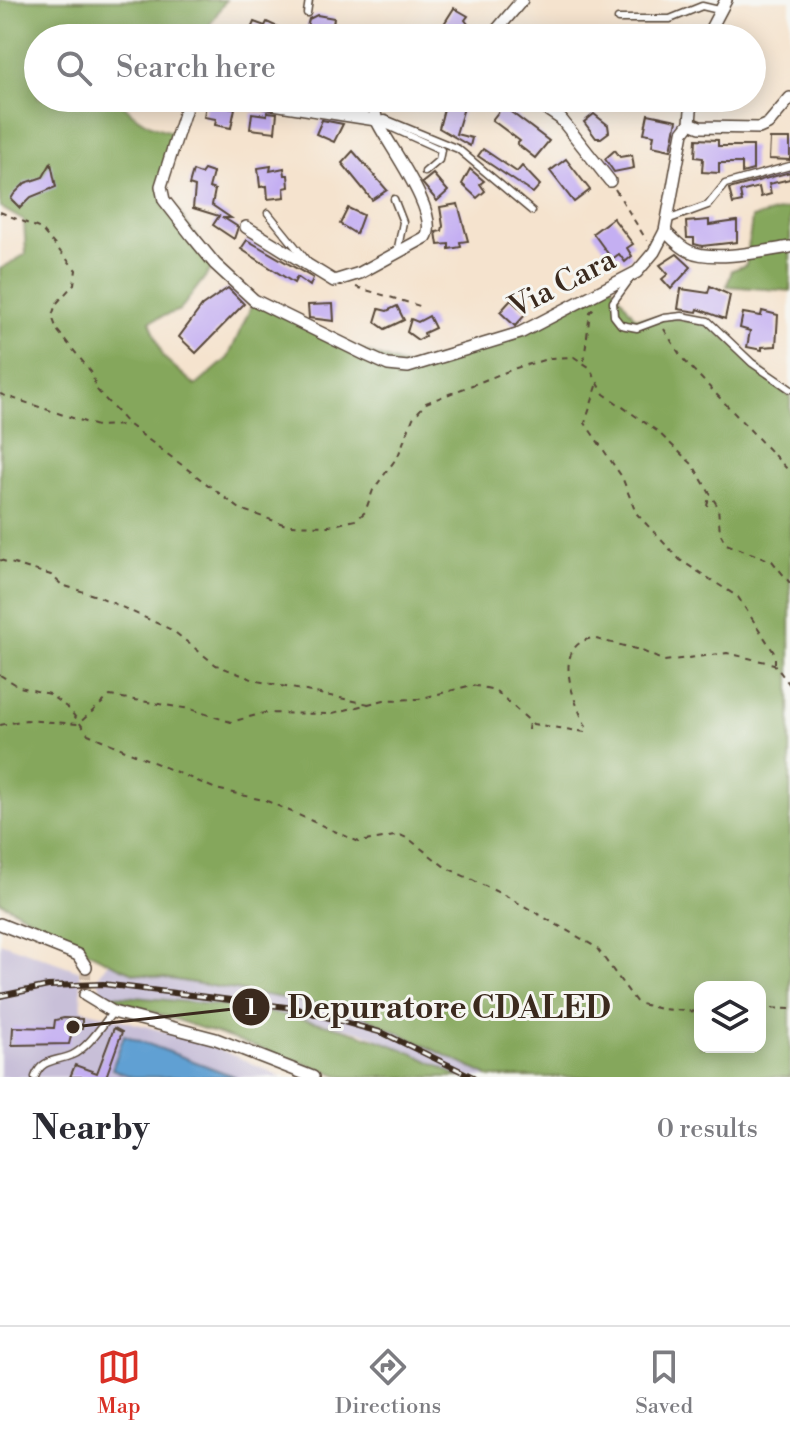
<!DOCTYPE html>
<html lang="en">
<head>
<meta charset="utf-8">
<style>
	:root { --surface:#fff; --page:#f2f2f3; --text:#2b2b33; --muted:#7c7c81; --line:#e1e1e2; --accent:#d93025 }
	body { margin:0; font-family:"Libre Bodoni",serif; background:var(--page); color:var(--text) }
	.controls { position:absolute; right:24px; bottom:24px; display:grid; overflow:hidden; border-radius:16px; box-shadow:0 4px 20px #0003 }
	.controls button { width:72px; height:72px; display:grid; place-items:center; padding:0; border:0; border-bottom:2px solid var(--line); background:var(--surface); color:var(--text); font:40px sans-serif }
	.list { margin:0; padding:0; list-style:none }
	h2 { display:flex; justify-content:space-between; align-items:center; height:104px; margin:0; padding:0 32px; font-size:34px }
	h2 small { font-size:26px; font-weight:400; color:var(--muted) }
	.icon { flex:none; width:44px; height:44px; fill:none; stroke:currentColor; stroke-width:2; stroke-linecap:round; stroke-linejoin:round }
	.map { position:relative; flex:none; width:790px; height:1077px; overflow:hidden }
	.search { position:absolute; background:var(--surface); box-shadow:0 4px 20px #0003; left:24px; right:24px; top:24px; height:88px; display:flex; align-items:center; gap:20px; box-sizing:border-box; padding:0 28px; border-radius:44px; color:var(--muted); font-size:30px }
	.sheet { height:248px; background:var(--surface) }
	nav { display:flex; justify-content:space-around; align-items:center; box-sizing:border-box; height:112px; border-top:2px solid var(--line); background:var(--surface); font-size:22px; color:var(--muted) }
	nav a { display:grid; justify-items:center; gap:4px }
	nav .on { color:var(--accent) }
	.map>svg:first-child { display:block }
	.industrial { fill:#c8bfd8 }
	.forest { fill:#85a75c; stroke:#60683d; stroke-width:2; fill-rule:evenodd }
	.water { fill:#61a0d3; stroke:#4e6578; stroke-width:2 }
	.building { fill:#c4aff2 }
	.lines { fill:none; stroke-linecap:round; stroke-linejoin:round }
	.street-tunnel { stroke:#d0beab; stroke-width:11; stroke-dasharray:11 5.5; stroke-linecap:butt }
	.lane-casing { stroke:#574638; stroke-width:9 }
	.street-casing { stroke:#574638; stroke-width:14 }
	.path { stroke:#574638; stroke-width:2; stroke-dasharray:6 6; stroke-linecap:butt }
	.lane { stroke:#fff; stroke-width:6 }
	.street { stroke:#fff; stroke-width:11 }
	.rail-casing { stroke:#3b2a1e; stroke-width:6 }
	.rail { stroke:#f6f6f2; stroke-width:3; stroke-dasharray:9; stroke-linecap:butt }
	.labels { text-anchor:middle; stroke-width:6; stroke-linejoin:round; paint-order:stroke }
	.street-label { font-size:30px; fill:#3b2a1e; stroke:#f6f6f2 }
	.leader { fill:none; stroke:#3b2a1e; stroke-width:3 }
	.callout-dot { fill:#3b2a1e; stroke:#f6f6f2; stroke-width:3 }
	.mark-label { font-size:24px; text-anchor:middle; font-weight:bold; fill:#fff }
	.callout-label { font-size:32px; text-anchor:middle; font-weight:bold; fill:#3b2a1e; stroke:#f6f6f2; stroke-width:6; stroke-linejoin:round; paint-order:stroke }
</style>
</head>
<body>
<div class="map">
<svg width="790" height="1077" viewBox="0 0 790 1077">
	<rect width="100%" height="100%" fill="#f6f6f2"/>
	<filter id="ink" filterUnits="userSpaceOnUse"><feTurbulence type="fractalNoise" baseFrequency=".0125" numOctaves="2"/><feDisplacementMap in="SourceGraphic" scale="16" xChannelSelector="R" yChannelSelector="G"/><feConvolveMatrix kernelMatrix="1 2 1 2 8 2 1 2 1" color-interpolation-filters="sRGB"/></filter>
	<filter id="wash" filterUnits="userSpaceOnUse"><feTurbulence type="fractalNoise" baseFrequency=".006" numOctaves="4" result="noise"/><feDisplacementMap in="SourceGraphic" scale="32" xChannelSelector="R" yChannelSelector="G"/><feGaussianBlur stdDeviation="1.8" result="paint"/><feColorMatrix in="noise" values="0 0 0 0 0 0 0 0 0 0 0 0 0 0 0 0 0 1.4 0 .05"/><feComposite in="paint" operator="in"/></filter>
	<g filter="url(#wash)">
		<rect width="100%" height="100%" fill="#f5e3ce"/>
		<!-- industrial -->
		<g class="industrial">
			<path d="M0 942 80 971 82 1009 203 1042 283 1077H0Z"/>
			<path d="M108 963 134 973 331 1006 367 1017 490 1077H459L366 1033 321 1022 101 994 98 977Z"/>
		</g>
		<!-- forest -->
		<g class="forest">
			<path d="M0 0H226L201 38H38V98H118C134 119 152 128 177 133L161 186 215 264 180 310 150 321 163 357 196 386 228 358 254 300 339 342 408 367 520 333 611 284 635 317C702 318 709 320 758 366 770 377 776 388 790 396V1077H490L366 1017 331 1006 134 973C89 956 43 924 0 902V269L26 254 24 221 0 207ZM700 987H760V1047H700Z"/>
			<path d="M790 208V291L727 286 732 270 746 265 752 218Z"/>
			<path d="M101 994C222 1005 351 1013 459 1077H344Z"/>
		</g>
		<!-- water -->
		<path class="water" d="M124 1035 236 1077H132L112 1069Z"/>
		<g id="blocks">
			<!-- building -->
			<g class="building">
				<path d="M454 8 468 16 465 20 471 28 466 37 453 30 448 38H435Z"/>
				<path d="M317 15 334 18 331 38H304L309 19Z"/>
				<path d="M254 22 265 26 267 22 284 30 280 38H247Z"/>
				<path d="M414 98H467L456 134 472 138 470 146 439 128 444 109Z"/>
				<path d="M206 104 235 108 231 128 215 125 216 119 204 117Z"/>
				<path d="M503 106 549 141 535 158 517 144 520 141 492 120Z"/>
				<path d="M267 112 277 113 275 132 250 129 252 113 267 115Z"/>
				<path d="M594 114 608 125 609 132 601 138H596L584 122Z"/>
				<path d="M648 114 677 120 671 150 652 146 654 135 644 133Z"/>
				<path d="M322 120 343 124 334 142 316 134Z"/>
				<path d="M696 139 718 140V146H753V170L742 173V163H719V173L702 172 703 158 695 157Z"/>
				<path d="M770 139H790V160L769 159Z"/>
				<path d="M483 149 517 172 522 166 540 185 533 193 478 156Z"/>
				<path d="M615 150 620 157 632 155 634 168 614 172 605 159Z"/>
				<path d="M353 151 387 190 372 200 342 163Z"/>
				<path d="M566 159 590 190 574 202 550 171Z"/>
				<path d="M51 163 56 187 31 197 20 208 11 199 14 194 25 183 43 177Z"/>
				<path d="M271 166 270 171 284 168 285 175H288L289 187 284 188 285 197 268 199 267 186 260 187 258 168Z"/>
				<path d="M470 169 484 181 480 184 485 191 477 198 462 184Z"/>
				<path d="M204 170 213 173 209 188 215 190 212 205 231 218H224L238 227 234 239 213 225 219 216 193 208 195 187 189 185 193 171 201 174Z"/>
				<path d="M790 172V179L769 184 771 194 761 197 759 187 740 192 742 202 733 204 729 189Z"/>
				<path d="M433 174 448 191 437 201 422 183Z"/>
				<path d="M458 204 468 241 460 242 461 247 449 249V244L438 245 436 232 442 231 443 226 440 207Z"/>
				<path d="M348 208 363 215 356 234 340 224Z"/>
				<path d="M613 218 633 244 627 248 632 256 625 262 619 254 612 259 593 233Z"/>
				<path d="M709 220V225L737 221V242L702 246 694 244V238H687L686 222Z"/>
				<path d="M247 240 313 278 310 286 297 277 294 283 241 249Z"/>
				<path d="M677 254 691 267 671 289 662 279 668 274 660 265Z"/>
				<path d="M710 286 730 295 725 319 698 309 697 312 678 309 681 289 708 293Z"/>
				<path d="M228 288 244 304 196 353 179 337 202 306Z"/>
				<path d="M511 300 526 314 515 326 500 312Z"/>
				<path d="M333 304 334 321 309 318 308 305Z"/>
				<path d="M397 306 404 320 385 329 375 322 379 309 387 311Z"/>
				<path d="M762 311 778 315 776 346 762 347V350L747 347 750 331 740 328 743 313 761 316Z"/>
				<path d="M429 316 435 328 424 333 425 336 418 340 407 332 411 319 418 322Z"/>
				<path d="M64 1018 82 1019V1029L73 1028 69 1044 12 1045 13 1027 54 1028 55 1020Z"/>
				<path d="M114 1028 122 1032 106 1077H70L75 1065 97 1073Z"/>
			</g>
		</g>
	</g>
	<g filter="url(#ink)">
		<use href="#blocks" fill-opacity="0" stroke="#574638" stroke-width="2"/>
		<g class="lines">
			<!-- street-tunnel -->
			<path class="street-tunnel" d="M85 995 86 967"/>
			<!-- lane casing -->
			<g class="lane-casing">
				<g id="lane">
					<path d="M307 13 309 0"/>
					<path d="M618 19H670L702 6 719 10"/>
					<path d="M376 120 385 119 458 149 532 211"/>
					<path d="M379 122 441 150 439 160 425 172"/>
					<path d="M394 199 403 222 397 253"/>
					<path d="M268 213 307 261"/>
					<path d="M667 220 708 205 725 184 790 166"/>
					<path d="M632 276 613 302 614 316 621 325 637 328 664 318 682 316 708 321 752 363 790 389"/>
					<path d="M35 1077C42 1058 56 1062 72 1055 88 1048 102 1025 113 1012"/>
				</g>
			</g>
			<!-- street casing -->
			<g class="street-casing">
				<g id="street">
					<path d="M490 38 522 0"/>
					<path d="M706 38 726 0"/>
					<path d="M189 98 161 186 164 200 192 236 215 264 254 300 366 355 388 365 408 367 520 333 637 272 654 252 665 231 683 132 690 123 692 98"/>
					<path d="M235 98 376 120"/>
					<path d="M530 98 561 119 610 181"/>
					<path d="M690 123 700 127 759 128 768 124 790 98"/>
					<path d="M246 227 334 281 360 273 426 237C440 213 389 146 378 123 374 116 375 106 374 98"/>
					<path d="M665 231C672 238 680 247 689 251 712 262 765 251 790 247"/>
					<path d="M0 924 78 955 86 967"/>
					<path d="M85 995 113 1012 216 1039 313 1077"/>
				</g>
			</g>
			<!-- path -->
			<g class="path">
				<path d="M615 189 647 241"/>
				<path d="M0 212 41 229 76 270 74 284 56 304 52 316 57 330 92 373 96 389 129 425 240 509 286 525 329 526 356 520 365 512 373 490 398 456 413 418 426 403 516 368 551 358 574 357 589 367 604 394 657 431 693 465 718 507 720 533 726 544 772 561 790 583"/>
				<path d="M356 287 423 307"/>
				<path d="M664 329 682 358 790 472"/>
				<path d="M584 361 590 312 596 306"/>
				<path d="M597 386 585 423 622 477 636 513 680 560 738 597 775 654V663"/>
				<path d="M0 394 97 426 127 425"/>
				<path d="M707 506 710 492"/>
				<path d="M0 560 51 575 62 585 100 597 172 630 216 665 257 681 369 704"/>
				<path d="M0 675 20 687 49 694 69 709 88 734 216 789 267 801 359 842 400 835 409 839 445 867 508 897 596 947 637 1003 661 1009 700 1012"/>
				<path d="M0 725 26 720 78 724 110 696 190 709 231 722 264 713 329 714 384 700 419 699 472 685 495 690 533 724 585 732 587 729C576 705 549 647 592 638L640 650 664 661 727 653 774 664 790 685"/>
				<path d="M528 730 529 722"/>
				<path d="M760 1008 790 1009"/>
			</g>
			<!-- lane -->
			<use href="#lane" class="lane"/>
			<!-- street -->
			<use href="#street" class="street"/>
			<!-- rail casing -->
			<g class="rail-casing">
				<path id="rail" d="M0 996 48 986 103 984 294 1008 383 1033 473 1077"/>
			</g>
			<!-- rail -->
			<use href="#rail" class="rail"/>
		</g>
	</g>
	<g class="labels">
		<!-- street labels -->
		<g class="street-label">
			<text transform="translate(562 283) rotate(-27)" y="10">Via Cara</text>
		</g>
	</g>
	<!-- callouts -->
	<path class="leader" d="M73 1027L251 1007"/>
	<g class="callout-dot">
		<circle cx="73" cy="1027" r="8"/>
		<circle cx="251" cy="1007" r="20"/>
	</g>
	<g class="mark-label">
		<text x="251" y="1015">1</text>
	</g>
	<g class="callout-label">
		<text x="449" y="1018">Depuratore CDALED</text>
	</g>
</svg>
<div class="controls">
<button><svg class="icon" aria-label="layers" viewBox="0 0 24 24"><path d="M12 4l9 5-9 5-9-5zM3 14l9 5 9-5"/></svg></button>
</div>
<div class="search"><svg class="icon" aria-label="search" viewBox="0 0 24 24"><circle cx="10" cy="10" r="6"/><path d="M15 15l6 6"/></svg>Search here</div>
</div>
<section class="sheet">
<h2>Nearby<small>0 results</small></h2>
<ul class="list">
</ul>
</section>
<nav>
<a class="on"><svg class="icon" aria-label="map" viewBox="0 0 24 24"><path d="M3 6l6-2 6 2 6-2v14l-6 2-6-2-6 2zM9 4v14M15 6v14"/></svg>Map</a>
<a><svg class="icon" aria-label="directions" viewBox="0 0 24 24"><path d="M12 3l9 9-9 9-9-9zM9 14v-3h6M13 9l2 2-2 2"/></svg>Directions</a>
<a><svg class="icon" aria-label="saved" viewBox="0 0 24 24"><path d="M7 4h10v16l-5-4-5 4z"/></svg>Saved</a>
</nav>
</body>
</html>
